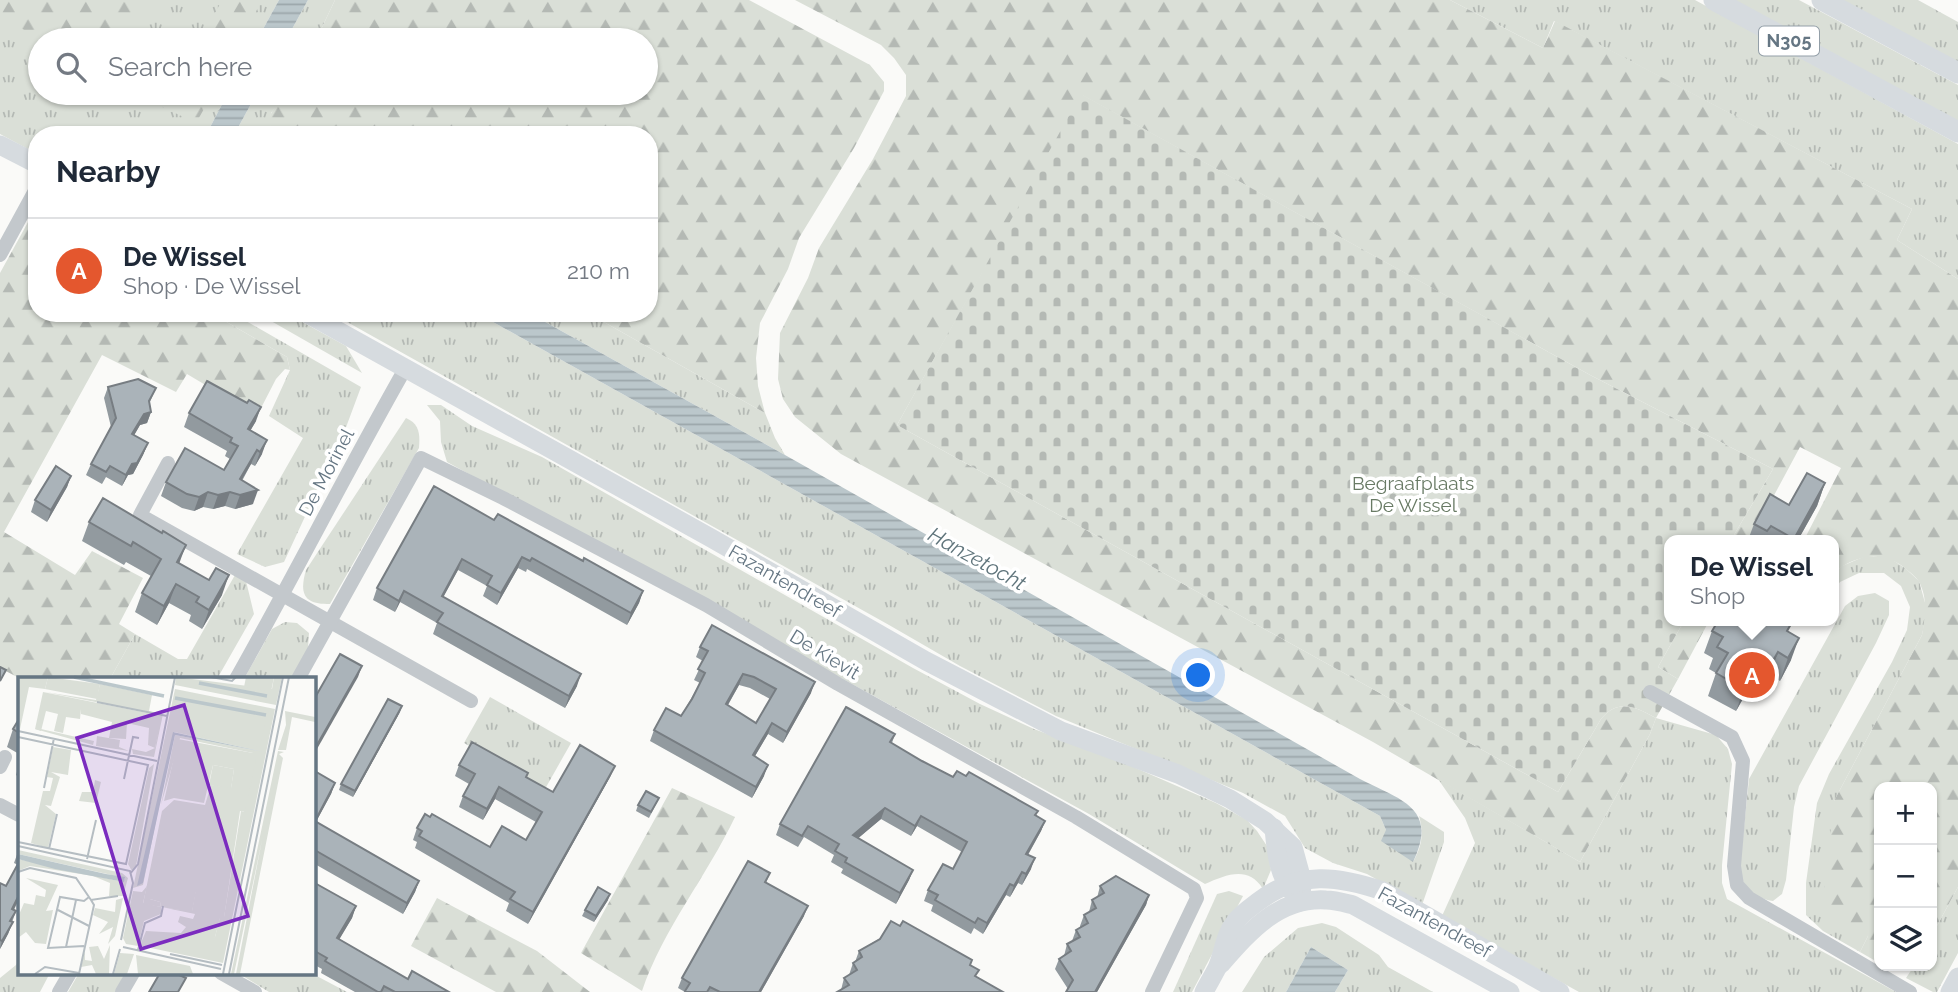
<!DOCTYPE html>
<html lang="en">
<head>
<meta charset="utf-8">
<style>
	:root { --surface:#fff; --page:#f2f2f3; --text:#1f2937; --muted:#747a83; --line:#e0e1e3; --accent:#e4572e }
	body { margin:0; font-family:Raleway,sans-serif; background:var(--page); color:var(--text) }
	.controls { position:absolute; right:21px; bottom:21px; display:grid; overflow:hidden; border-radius:14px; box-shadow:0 2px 5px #0004 }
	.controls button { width:63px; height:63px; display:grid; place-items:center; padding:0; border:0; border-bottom:2px solid var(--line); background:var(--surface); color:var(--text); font:35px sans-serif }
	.you { position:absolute; left:1199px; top:676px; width:24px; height:24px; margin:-18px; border:5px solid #fff; border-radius:50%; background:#1a73e8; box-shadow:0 0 0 10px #1a73e833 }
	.badge { display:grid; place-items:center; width:46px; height:46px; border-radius:50%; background:var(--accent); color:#fff; font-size:23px; font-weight:700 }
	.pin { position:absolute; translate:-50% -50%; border:4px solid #fff; box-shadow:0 2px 7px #0006 }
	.popup { position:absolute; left:1664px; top:535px; width:175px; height:91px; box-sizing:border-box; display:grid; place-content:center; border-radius:14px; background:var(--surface); filter:drop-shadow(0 2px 5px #0005); font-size:23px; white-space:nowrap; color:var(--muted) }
	.popup b { font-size:26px; color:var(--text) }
	.popup::after { content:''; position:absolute; left:50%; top:100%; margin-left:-14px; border:14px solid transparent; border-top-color:var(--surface) }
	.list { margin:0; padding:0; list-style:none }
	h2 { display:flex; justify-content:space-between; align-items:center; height:91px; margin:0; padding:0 28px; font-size:30px }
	h2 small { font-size:23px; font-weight:400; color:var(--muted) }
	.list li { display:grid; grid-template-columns:46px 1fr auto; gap:21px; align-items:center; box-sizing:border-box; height:105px; padding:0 28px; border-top:2px solid var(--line) }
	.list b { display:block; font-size:26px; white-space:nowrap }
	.list p { margin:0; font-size:23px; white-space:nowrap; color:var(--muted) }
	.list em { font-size:23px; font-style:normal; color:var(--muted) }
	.icon { flex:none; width:38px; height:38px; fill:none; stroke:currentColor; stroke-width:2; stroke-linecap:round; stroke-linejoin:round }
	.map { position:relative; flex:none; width:1958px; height:992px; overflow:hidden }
	.search { position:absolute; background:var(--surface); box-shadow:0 2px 5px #0004; left:28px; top:28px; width:630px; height:77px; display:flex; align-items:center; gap:18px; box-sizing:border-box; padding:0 24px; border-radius:38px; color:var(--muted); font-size:26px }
	.panel { position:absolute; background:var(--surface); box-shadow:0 2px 5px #0004; left:28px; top:126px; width:630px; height:196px; border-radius:28px }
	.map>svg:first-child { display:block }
	.grass { fill:url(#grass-tufts) }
	.forest { fill:url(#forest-firs) }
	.cemetery { fill:url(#cemetery-stones) }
	.water { fill:url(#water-rules) }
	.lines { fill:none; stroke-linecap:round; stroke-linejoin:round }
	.street { stroke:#c3c8cc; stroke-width:14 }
	.secondary { stroke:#d6dbdf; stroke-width:19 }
	.primary { stroke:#d6dbdf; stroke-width:21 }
	.wall { fill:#929a9f; fill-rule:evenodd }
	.shaded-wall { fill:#777d82 }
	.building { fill:#aab3b9; stroke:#777d82; stroke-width:2; fill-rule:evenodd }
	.labels { text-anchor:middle; stroke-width:7; stroke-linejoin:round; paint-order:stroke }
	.shield { fill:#fff; stroke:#939fa8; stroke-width:2 }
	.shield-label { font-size:18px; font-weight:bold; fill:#657683 }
	.street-label { font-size:19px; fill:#657683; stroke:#fff }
	.park-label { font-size:19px; fill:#687a64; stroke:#fff }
	.water-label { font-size:21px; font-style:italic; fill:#60757c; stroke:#fff }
	.inset-river { fill:none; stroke:#bbc7cb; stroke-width:3.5 }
	.inset-road { fill:none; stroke:#b5bdc2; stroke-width:2 }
	.view { fill:#7b2cbf; fill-opacity:0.15; stroke:#7b2cbf; stroke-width:3.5 }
	.inset-edge { fill:none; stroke:#657683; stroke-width:3.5 }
</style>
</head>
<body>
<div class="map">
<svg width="1958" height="992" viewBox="0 0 1958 992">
	<defs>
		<pattern id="grass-tufts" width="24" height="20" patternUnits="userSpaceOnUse" patternTransform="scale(1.75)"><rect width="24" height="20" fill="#dadfd7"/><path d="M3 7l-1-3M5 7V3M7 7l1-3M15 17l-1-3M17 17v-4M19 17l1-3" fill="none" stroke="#b4b9b4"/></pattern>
		<pattern id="forest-firs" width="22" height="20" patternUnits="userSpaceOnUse" patternTransform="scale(1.75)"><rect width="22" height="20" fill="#dadfd7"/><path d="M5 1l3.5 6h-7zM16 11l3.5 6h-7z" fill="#b4b9b4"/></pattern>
		<pattern id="cemetery-stones" width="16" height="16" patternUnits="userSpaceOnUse" patternTransform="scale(1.75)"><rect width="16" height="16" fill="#dadfd7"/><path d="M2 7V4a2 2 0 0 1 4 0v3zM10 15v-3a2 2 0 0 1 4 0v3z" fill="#b4b9b4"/></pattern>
		<pattern id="water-rules" width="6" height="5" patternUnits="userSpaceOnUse" patternTransform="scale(1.75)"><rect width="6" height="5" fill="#bbc7cb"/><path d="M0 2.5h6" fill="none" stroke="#9ca6aa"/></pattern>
	</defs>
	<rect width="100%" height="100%" fill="#fafaf8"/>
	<!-- grass -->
	<g class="grass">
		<path d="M0 0H279L257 40H40V93H228L206 135H37V154L0 134Z"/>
		<path d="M308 0H335L316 40H286Z"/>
		<path d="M1450 0H1695L1958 144V279L1897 240 1912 209 1554 21 1543 48Z"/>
		<path d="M1730 0H1799L1958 85V124Z"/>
		<path d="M1839 0H1918L1958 22V64Z"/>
		<path d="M257 93H287L271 113 270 128 275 135H234Z"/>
		<path d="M211 313H232L361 387 345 430 284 562 265 567 237 554 303 438 269 416 290 370 287 357Z"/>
		<path d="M257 313H286L346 346 362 373Z"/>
		<path d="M331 313H477L1380 816 1386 830 1413 862C1422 846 1424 833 1419 816L1444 832V842L1422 905 1367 874 1333 863 1305 848 1285 816 1243 793 1056 716 960 666 889 625Z"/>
		<path d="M529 313H588L765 413 775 438 785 455Z"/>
		<path d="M427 405H441L472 426 542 457 913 668 980 704 1034 729 1115 759 1216 803 1247 820 1257 831 1267 846 1271 870 1263 889C1248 865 1226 875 1205 884L1089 814 447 462 441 442 440 421Z"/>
		<path d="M406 418C420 424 420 435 419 448L330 604C304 605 299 594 306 570Z"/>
		<path d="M1863 557H1888L1905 568 1919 581 1927 610 1922 635 1834 801 1868 936 1860 952 1823 931 1806 915V883L1817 803 1829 774 1892 662 1907 630 1910 607 1901 586 1884 573H1859L1840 582 1834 591V573L1842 566Z"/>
		<path d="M235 575 246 581 254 614 217 679H110L135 634 178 659H187Z"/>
		<path d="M1875 593 1889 601V615L1876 643 1799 786 1794 807 1786 880 1782 894 1773 901C1755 898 1748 891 1739 875L1749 779 1845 606 1858 596Z"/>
		<path d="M285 622 297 623 309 633 308 649 291 679H244L272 629Z"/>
		<path d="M490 697 571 743 545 789 464 743Z"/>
		<path d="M1656 718 1716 735 1728 749 1732 764 1722 865V883L1727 899 1896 992H1579L1442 916 1475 843 1465 818 1438 779 1580 862 1650 734Z"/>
		<path d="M1958 887V953L1937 992H1933L1906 978 1914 966H1932V935Z"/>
		<path d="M1229 891 1243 896 1192 992H1173L1217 894Z"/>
		<path d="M1322 923 1336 927 1379 955 1388 967 1433 992H1335L1348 970 1311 947 1286 992H1242L1264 957 1298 928Z"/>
		<path d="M19 959V973H50L40 992H0V978L16 965Z"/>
		<path d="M79 973H125L115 992H68Z"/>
		<path d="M238 973H311L347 992H269Z"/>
	</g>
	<!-- forest -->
	<g class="forest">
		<path d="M0 0H148L132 31 150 40H43L0 17Z"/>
		<path d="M222 0H262L241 40H201Z"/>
		<path d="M335 0H749L870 65 884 82V91L854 148 799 238 788 269 760 323 756 358 758 386 765 413 588 313H649V135H275C261 117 276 107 287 93H646V40H316Z"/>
		<path d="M795 0H1450L1543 48 1555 21 1912 209 1897 240 1958 279V887L1932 935V787H1879V963L1860 952 1868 936 1822 906 1834 801 1922 635C1925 617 1928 598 1919 582 1917 578 1911 573 1907 570 1885 550 1855 554 1834 573V540H1804L1841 468 1800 447 1750 540H1731L1773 469 1592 376 1082 95 897 425 1558 792 1601 719C1619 698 1635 707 1656 718L1650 734 1580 862 1373 742 841 454 795 417 783 399 778 379 780 333 808 278 819 248 873 159 906 96V75L894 58 881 45Z"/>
		<path d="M159 93H213L196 123 154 103Z"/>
		<path d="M33 213 37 216V313H211L287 357 290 370 285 369 276 379 260 410 249 411 187 374 176 392 102 355 4 532 75 575 92 551 143 578 119 624 135 634 110 679H21L0 668V273Z"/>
		<path d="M1684 621H1709L1678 679 1658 667Z"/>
		<path d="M672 788 735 817C707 876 663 929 642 991L581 953Z"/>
		<path d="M437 898 537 951 590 992H496L411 946Z"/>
	</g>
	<!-- cemetery -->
	<path class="cemetery" d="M1081 94 1592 376 1773 469 1731 540H1670V621H1684L1658 667 1678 679 1656 718C1635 707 1619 698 1601 719L1558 792 897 425Z"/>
	<!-- water -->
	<g class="water">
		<path d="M279 0H308L286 40H257Z"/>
		<path d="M228 93H257L234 135H206Z"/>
		<path d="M477 313H529L785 455 1360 779C1401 800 1439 808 1413 862L1381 841 1386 830 1380 816Z"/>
		<path d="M1311 947 1348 970 1335 992H1286Z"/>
	</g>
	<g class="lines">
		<!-- street -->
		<g class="street">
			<path d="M0 255 37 187"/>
			<path d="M168 463 140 515 471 701"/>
			<path d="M236 679C294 576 347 471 405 369"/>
			<path d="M298 679 421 458 503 498 706 605 838 684 1076 817 1194 889 1197 898 1152 992"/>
			<path d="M1650 692 1732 737 1743 761 1734 866 1737 885 1749 898 1910 992"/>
			<path d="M0 767 5 757"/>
			<path d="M0 805 19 815"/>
			<path d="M221 973 255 992"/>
			<path d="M59 992 70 973"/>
			<path d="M122 992 133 973"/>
		</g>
		<!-- secondary -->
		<g class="secondary">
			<path d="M0 145 37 164"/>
			<path d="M306 313 711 538 926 661 1061 731 1178 774 1230 799 1265 821 1293 847 1302 880 1301 902"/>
			<path d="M1274 828C1276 851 1278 875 1293 893"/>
			<path d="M1221 964C1249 932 1279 897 1326 900 1335 900 1345 903 1353 905L1510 992"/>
			<path d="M1204 992C1208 984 1213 976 1217 968 1224 953 1224 936 1235 922 1241 914 1251 907 1259 901 1300 870 1338 876 1383 891L1560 992"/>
			<path d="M1950 992 1958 977"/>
		</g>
		<!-- primary -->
		<g class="primary">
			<path d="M1714 0 1958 132"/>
			<path d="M1822 0 1958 73"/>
		</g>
	</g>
	<!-- wall -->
	<g class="wall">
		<path d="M108 387 156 388 149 404 151 412 147 423 140 425 134 435 148 443 143 455 133 474 128 475 122 486 106 477 102 484 86 475 91 464 111 427 104 398Z"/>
		<path d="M189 413 256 421 250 431 262 454 255 466 251 464 242 481 253 504 235 509 225 506 213 509 203 507 194 511 182 508 161 496 166 482 224 470 230 459 225 456 227 451 184 427Z"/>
		<path d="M71 476 67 487 47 522 31 512 35 500Z"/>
		<path d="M1825 483 1817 506 1798 540H1748L1754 524 1789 505Z"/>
		<path d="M494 520 643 591 639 603 627 625 527 569 526 572 518 568 497 605 483 596 487 586 458 570 443 597 577 686 565 708 433 634 437 623 400 602 395 612 373 600 377 588Z"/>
		<path d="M89 522 179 564 222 595 202 629 189 621 191 615 169 603 157 625 135 612 142 593 151 576 126 562 124 565 82 541Z"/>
		<path d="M1712 631 1788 632 1791 660 1780 681 1770 675 1759 694 1749 688 1736 711 1708 696 1716 673 1709 669 1713 658 1704 653Z"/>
		<path d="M700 647 811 693 783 743 768 734 755 756 764 776 752 798 650 741 654 730 681 716 700 683 694 680 703 661 696 657ZM739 685 750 688 770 699 756 723 728 705Z"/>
		<path d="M400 712 353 797 339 790 341 784Z"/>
		<path d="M19 719V754L7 747 13 729Z"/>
		<path d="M895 734 892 743 922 761 953 777 966 776 1038 811 1036 816 1045 821 1041 831 1028 855 1031 869 1022 885 1018 883 1010 897 1006 895 983 934 974 928 971 934 931 911 933 905 924 901 928 890 953 869 962 852 917 826 911 836 881 819 858 838 913 870 909 880 896 904 841 873 843 869 831 862 834 855 804 837 798 847 776 835 780 824Z"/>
		<path d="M19 765V777L16 775Z"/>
		<path d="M459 765 526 777 553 792 615 766 610 777 528 924 506 911 509 903 415 848 417 842 413 840 417 828 490 847 526 840 536 822 495 799 483 820 459 807 463 796 469 784 455 776Z"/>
		<path d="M313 770 335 783 331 794 316 822 419 881 415 892 403 914 313 863Z"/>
		<path d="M659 798 649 818 636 811 638 805Z"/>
		<path d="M19 849V899L14 910 16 911 8 934 0 949V883L6 886 18 865 14 863Z"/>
		<path d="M770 873 766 883 804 916 761 992H685L678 988 682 978Z"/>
		<path d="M313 882 356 906 352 918 339 939 408 979 449 992H355L321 973 322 969 313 964Z"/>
		<path d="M1100 886 1149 895 1146 905 1097 992H1066L1068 989 1055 969 1059 959 1064 956 1067 944 1072 941 1076 930 1080 927V926L1084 915 1089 912 1092 900 1097 898Z"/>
		<path d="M608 900 594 922 582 916 585 910Z"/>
		<path d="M900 926 972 960 841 990 844 978 849 975 853 963 855 962 859 951Z"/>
	</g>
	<!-- shaded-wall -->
	<g class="shaded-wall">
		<path d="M261 407 256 421 243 443 248 429Z"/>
		<path d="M151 412 147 423 140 425 128 446 132 434 144 414Z"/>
		<path d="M267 440 262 454 255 466 260 452Z"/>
		<path d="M148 443 143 455 133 474 128 475 122 486 126 475 132 464Z"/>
		<path d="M257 450 251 464 234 493 240 479Z"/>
		<path d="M71 476 67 487 47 522 51 510Z"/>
		<path d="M1825 483 1817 506 1798 540H1793Z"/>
		<path d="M258 490 253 504 235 509 240 495Z"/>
		<path d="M208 492 203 507 194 511 199 497Z"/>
		<path d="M230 492 225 506 213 509 218 495Z"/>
		<path d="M186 545 179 564 177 562Z"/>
		<path d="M522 557 518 568 497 605 501 593Z"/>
		<path d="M462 559 458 570 438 607 442 596Z"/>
		<path d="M229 575 222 595 202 629 209 610Z"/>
		<path d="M176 584 169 603 157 625 164 606Z"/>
		<path d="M404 591 400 602 395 612 399 601Z"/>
		<path d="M643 591 639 603 627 625 631 613Z"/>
		<path d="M1799 638 1791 660 1780 681 1788 658Z"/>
		<path d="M1778 652 1770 675 1759 694 1767 671Z"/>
		<path d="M1757 665 1749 688 1736 711 1744 689Z"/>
		<path d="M362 666 358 677 313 756V752Z"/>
		<path d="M581 674 577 686 565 708 569 696Z"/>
		<path d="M743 674 739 685 722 715 726 704Z"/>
		<path d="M815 682 811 693 783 743 787 732Z"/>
		<path d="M402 706 400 712 353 797 355 791Z"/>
		<path d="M772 723 768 734 749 766 753 755Z"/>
		<path d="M768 765 764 776 752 798 756 787Z"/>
		<path d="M615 766 610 777 528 924 533 912Z"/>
		<path d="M335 783 331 794 313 827V825Z"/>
		<path d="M499 787 495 799 483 820 487 809Z"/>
		<path d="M885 808 881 819 849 846 853 835Z"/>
		<path d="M921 816 917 826 911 836 915 826Z"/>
		<path d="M1045 821 1041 831 1022 865 1026 854Z"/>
		<path d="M1035 858 1031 869 1022 885 1026 874Z"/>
		<path d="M913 870 909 880 896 904 900 893Z"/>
		<path d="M1022 872 1018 883 1010 897 1014 886Z"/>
		<path d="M419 881 415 892 403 914 407 903Z"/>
		<path d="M1010 884 1006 895 983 934 987 923Z"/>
		<path d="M610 894 608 900 594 922 596 916Z"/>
		<path d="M19 895V899L8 920 12 909Z"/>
		<path d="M1149 895 1146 905 1097 992H1095Z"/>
		<path d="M356 906 352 918 333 950 337 938Z"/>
		<path d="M808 906 804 916 761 992H759Z"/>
		<path d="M13 922 8 934 0 949 2 941Z"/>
	</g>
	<!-- building -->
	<g class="building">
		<path d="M138 379 156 388 149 401 151 412 144 414 132 434 148 443 137 463 132 464 126 475 110 466 106 472 91 464 116 418 108 387Z"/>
		<path d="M207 381 247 403 249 400 261 407 248 429 267 440 260 452 257 450 240 479 258 490 240 495 230 492 218 495 208 492 199 497 187 494 166 482 185 448 224 470 238 446 230 442 232 438 189 413Z"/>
		<path d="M56 466 71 476 51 510 35 500Z"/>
		<path d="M1807 473 1825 483 1794 539 1771 526 1767 531 1754 524 1770 494 1789 505Z"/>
		<path d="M434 486 494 520 498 514 583 561 584 558 643 591 631 613 532 558 530 561 522 557 501 593 487 585 492 576 462 559 442 596 581 674 569 696 437 622 443 613 404 591 399 601 377 588Z"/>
		<path d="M103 498 162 533 163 531 186 545 177 562 209 580 216 568 229 575 209 610 196 602 199 597 176 584 164 606 142 593 161 559 133 542 131 546 89 522Z"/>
		<path d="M1718 621H1786L1791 624 1787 631 1799 638 1788 658 1778 652 1767 671 1757 665 1744 689 1716 673 1728 653 1717 647 1723 637 1712 631Z"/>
		<path d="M712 625 815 682 787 732 772 723 753 755 768 765 756 787 654 730 666 708 681 716 692 699 705 673 698 669 708 651 700 647ZM743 674 754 677 776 689 756 723 726 704Z"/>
		<path d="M340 654 362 666 313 752V701Z"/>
		<path d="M0 667 6 670 0 681Z"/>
		<path d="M388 699 402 706 355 791 341 784Z"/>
		<path d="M846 707 895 734 890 742 922 761 953 777 957 771 966 776 969 772 1038 811 1035 815 1045 821 1026 854 1035 858 1026 874 1022 872 1014 886 1010 884 987 923 978 918 975 923 935 900 938 895 928 890 943 864 953 869 967 842 921 816 915 826 885 808 853 835 913 870 900 893 845 862 847 858 835 851 839 844 808 826 802 836 780 824Z"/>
		<path d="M19 719V733L13 729Z"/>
		<path d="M472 742 528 773 526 777 553 792 580 745 615 766 533 912 510 899 515 892 419 836 422 831 417 828 425 814 430 817 432 814 490 847 502 826 526 840 542 812 499 787 487 809 463 796 475 774 459 765Z"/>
		<path d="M313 770 335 783 315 821 419 881 407 903 313 849Z"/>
		<path d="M646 791 659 798 651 812 638 805Z"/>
		<path d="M748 861 770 873 765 882 808 906 759 992H720L710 987 707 992H686L685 991 690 983 682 978Z"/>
		<path d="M19 862V895L12 909 16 911 10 921 13 922 2 941 0 940V883L6 886Z"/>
		<path d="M1116 876 1149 895 1095 992H1066L1073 980 1059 959 1071 951 1067 944 1080 937 1076 930 1088 923 1084 915 1096 908 1092 900 1104 893 1100 886Z"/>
		<path d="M313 882 356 906 337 938 408 979 412 971 449 992H395L384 986 381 992H378L325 961 327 958 313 950Z"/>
		<path d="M598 887 610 894 596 916 585 910Z"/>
		<path d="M891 921 900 926 903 921 972 960 970 965 979 970 975 976 1003 992H837L849 985 844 978 857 970 853 963 862 957 859 951 880 939Z"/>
		<path d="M160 973H175L186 978 178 992H149Z"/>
	</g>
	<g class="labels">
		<!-- shield labels -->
		<rect class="shield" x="1759" y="26.5" width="60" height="29" rx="5"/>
		<g class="shield-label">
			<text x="1789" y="47">N305</text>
		</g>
		<!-- street labels -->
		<g class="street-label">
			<text transform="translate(326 472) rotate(-62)" y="7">De Morinel</text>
			<text transform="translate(785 581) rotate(30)" y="7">Fazantendreef</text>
			<text transform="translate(825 654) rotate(31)" y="7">De Kievit</text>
			<text transform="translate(1435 922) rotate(29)" y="7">Fazantendreef</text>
		</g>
		<!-- park labels -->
		<g class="park-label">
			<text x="1413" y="490">Begraafplaats<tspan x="1413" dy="22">De Wissel</tspan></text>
		</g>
		<!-- water labels -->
		<g class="water-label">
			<text transform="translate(977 559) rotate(29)" y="7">Hanzetocht</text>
		</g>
	</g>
	<!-- overview -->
	<g transform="translate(18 677)">
		<rect width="298" height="298" fill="#fafaf8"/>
		<path d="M0 0H30L27 12 11 10 2 52ZM158 0 254 12 256 0H264L258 28 157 8ZM82 7 134 18 131 34 145 37 136 80 115 77 114 72 128 75 137 71 143 38 27 15 78 23ZM157 12 257 32 205 286 123 269V266L197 260 202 240H206L223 134 226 135 235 76 162 61 143 128 157 58 246 75 156 55 125 208 115 211ZM267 34 297 40V45L274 40 268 73H260L268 48ZM17 52H23L76 64 75 68ZM79 59 102 63 101 70 111 74 78 69ZM35 70 53 73 50 98 33 95 42 100 33 129 27 128 38 137 30 171 13 166 25 114H32L35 101 29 100ZM260 74 266 75 261 77 265 81 222 297H218L244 163 216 297H213ZM136 87 118 189 114 194 110 187 131 91ZM195 88 216 92 213 112 191 108ZM0 173 104 196 110 201 105 219H91L92 206 75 199 12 189 0 194V182L105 205 107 201 0 177ZM129 209 125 226 143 230V237L126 244 120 269 108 267 105 261 115 214 124 215ZM105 221 97 259 90 267 95 250 81 257 90 245 75 238 77 231 97 235 98 223ZM92 268 91 297H78L74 288 63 290 67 273V283L74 284 71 270 80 269 86 282ZM102 276 116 277 109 297H96Z" fill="#dadfd7"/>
		<path d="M30 0 82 7 79 22 27 12ZM228 0H256L253 15 226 10ZM25 15 144 39 137 71 130 68 131 51 109 46 108 62 91 61 94 45 63 37V32L62 42 48 40 45 56 36 54 40 37 28 34 23 54 17 52ZM165 25 248 42 242 70 159 53 160 48 177 52 178 45 160 47ZM160 62 235 76 238 82 227 135 222 134 206 241H202L197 260 173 276 123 266 128 254 163 256 168 250 160 245 162 239 175 242 177 237 148 231 174 234 178 212 132 222 142 225 143 230 125 227 144 134 156 123 187 128 193 108 213 111 216 92 195 88 186 126 156 121 146 124ZM77 103 83 105 78 126 61 124 64 115H75ZM8 201 40 208 28 234 35 233 28 267 17 266 8 255 0 261V240L6 226 16 228 18 218 27 220 28 213ZM118 278 172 289 175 297H120Z" fill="#dadfd7"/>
		<path d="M149 139 191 148 174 235 143 230 142 225 132 222Z" fill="#dadfd7"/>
		<path d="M155 55 246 75 157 58 125 206 119 209ZM0 177 88 197 107 200 106 205 37 192 0 182Z" fill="#bbc7cb"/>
		<path class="inset-river" d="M56 0 146 19M181 6 249 19M157 21 248 38"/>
		<path class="inset-road" d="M193 0 214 4 218 0M79 25 149 39M0 54 139 84M0 60 130 88 108 187 0 165M106 102 115 60 121 61M26 111 36 61M0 169 112 194 115 206 103 263M31 172 39 137M69 182 78 143M0 195 12 191 58 201 73 223 100 219M112 197 120 187 157 0M40 233 71 249M66 269 30 271 42 220 66 224 71 220M48 270 58 223M105 270 203 292M120 273 127 246 143 239 145 229M152 277 204 288M17 297 27 290 61 296M61 297 76 228 73 223M95 297 102 272M205 297 265 0M211 297 271 0"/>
		<path class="view" d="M166 28 230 239 123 272 59 61Z"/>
		<rect width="298" height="298" class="inset-edge"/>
	</g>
</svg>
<div class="controls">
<button>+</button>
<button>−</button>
<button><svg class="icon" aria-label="layers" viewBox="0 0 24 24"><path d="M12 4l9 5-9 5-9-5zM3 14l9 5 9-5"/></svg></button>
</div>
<div class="you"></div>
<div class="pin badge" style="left:1752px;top:675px">A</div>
<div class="popup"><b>De Wissel</b>Shop</div>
<div class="search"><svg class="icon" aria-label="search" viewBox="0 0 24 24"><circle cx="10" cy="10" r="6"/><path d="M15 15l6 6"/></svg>Search here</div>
<section class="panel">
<h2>Nearby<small></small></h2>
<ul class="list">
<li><span class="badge">A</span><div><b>De Wissel</b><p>Shop · De Wissel</p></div><em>210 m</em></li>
</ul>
</section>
</div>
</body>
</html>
